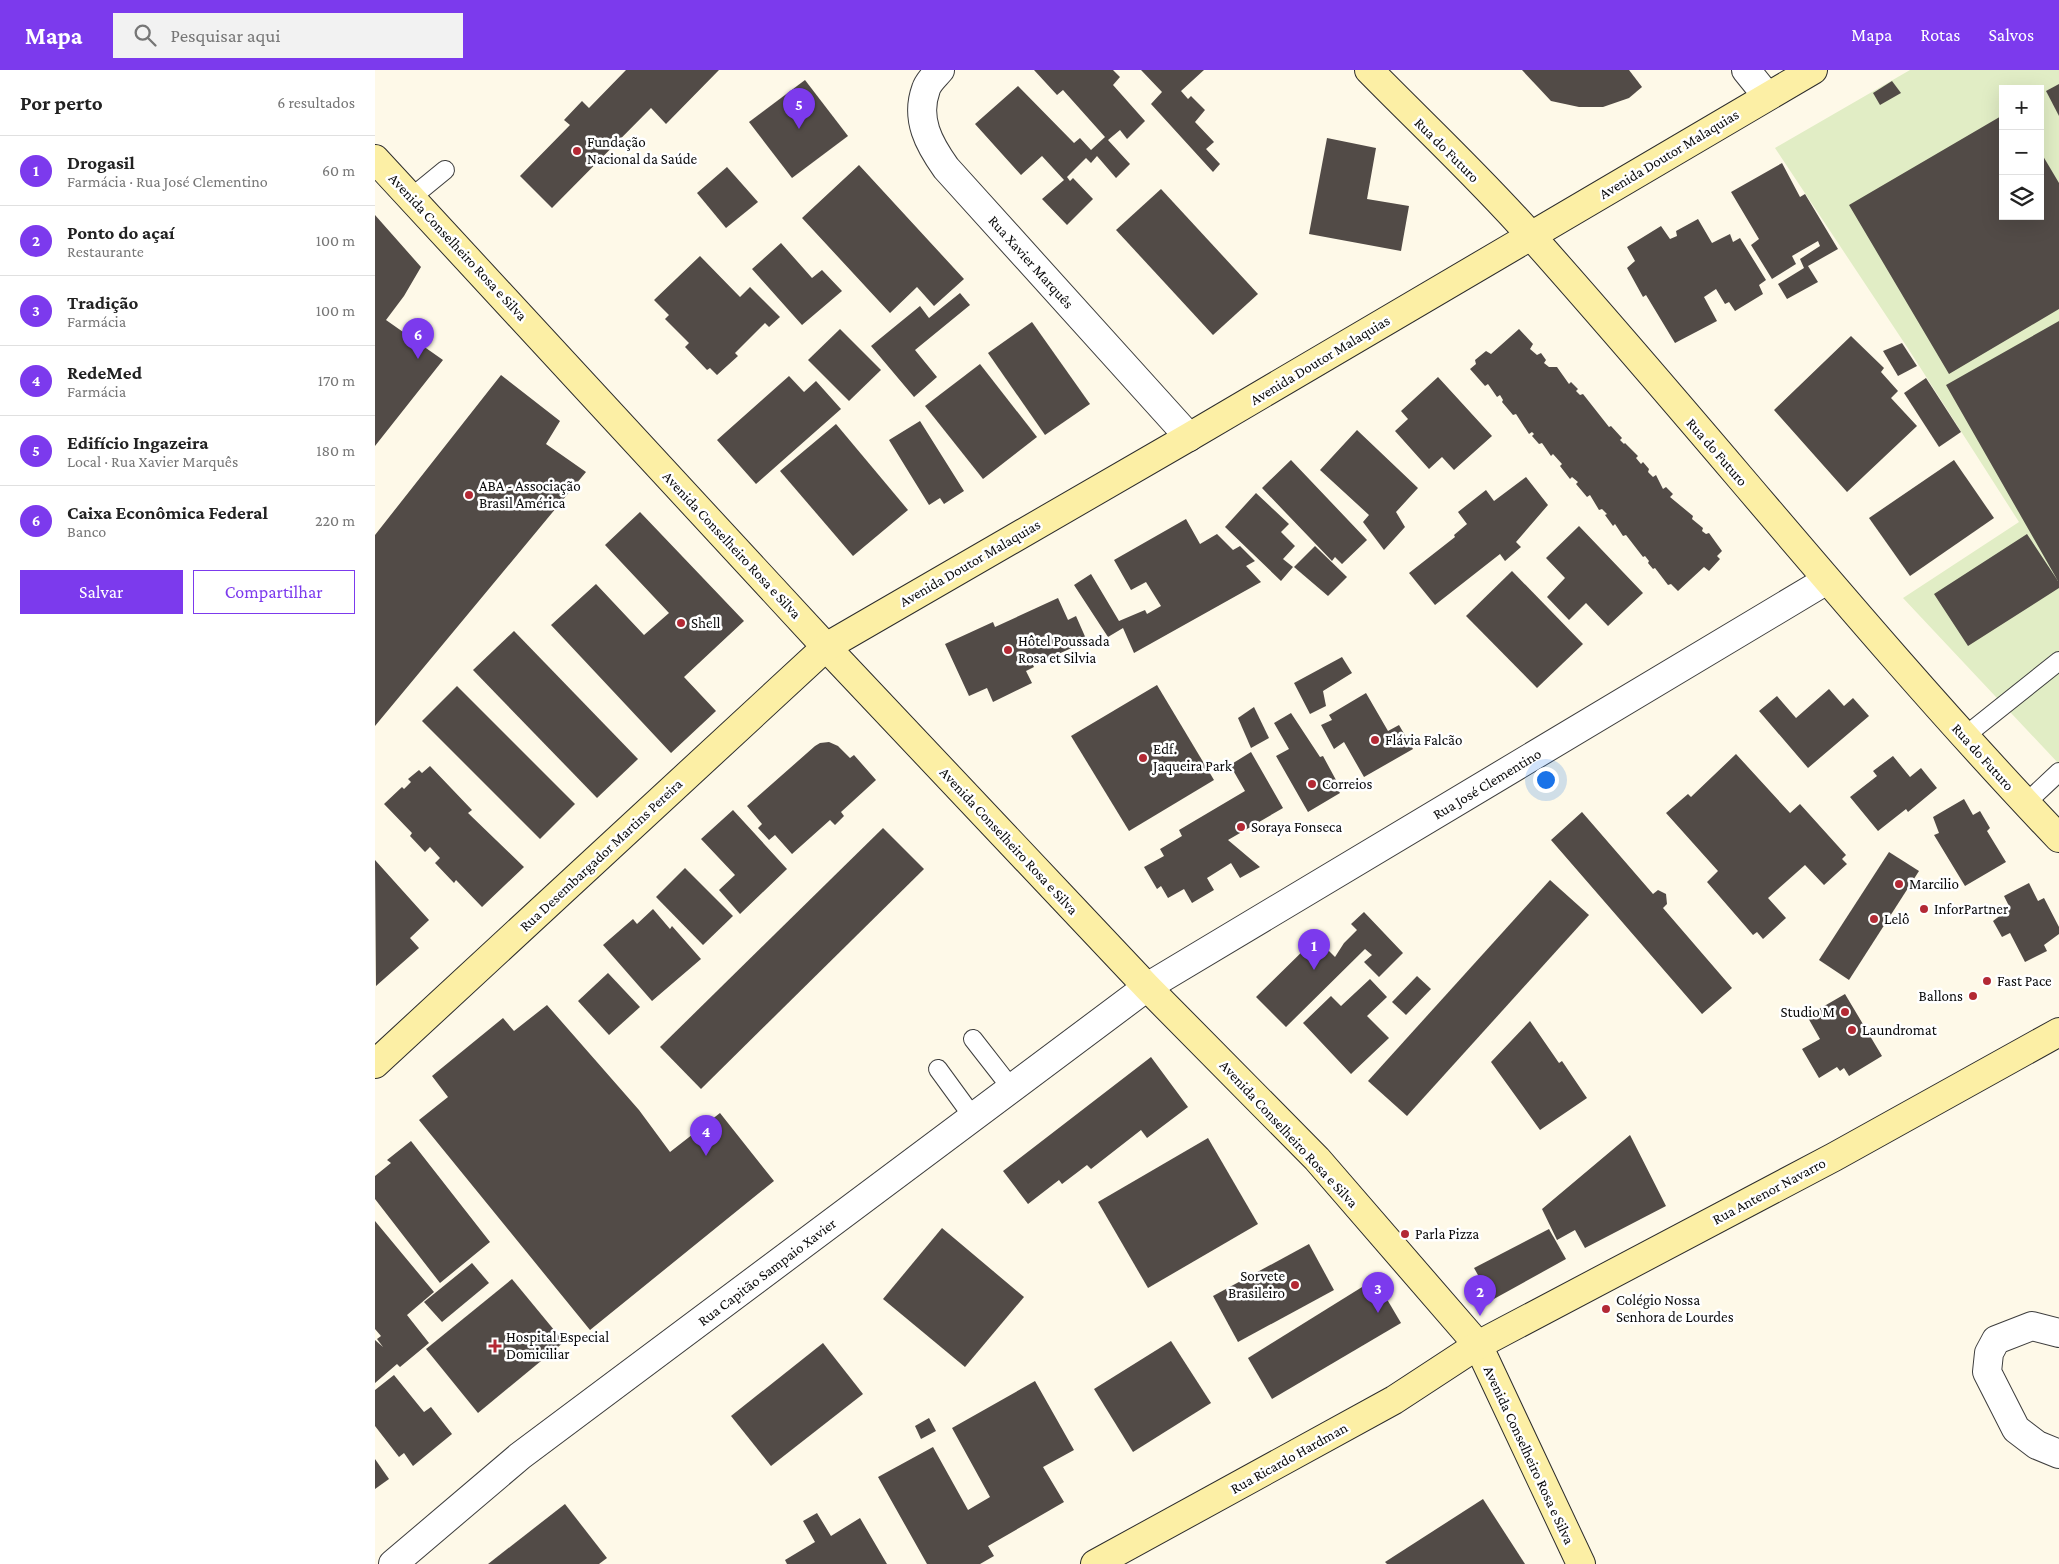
<!DOCTYPE html>
<html lang="pt">
<head>
<meta charset="utf-8">
<style>
	:root { --surface:#fff; --page:#f2f2f2; --text:#222; --muted:#767676; --line:#e0e0e0; --accent:#7c3aed }
	body { margin:0; font-family:"Crimson Pro",serif; background:var(--page); color:var(--text) }
	.controls { position:absolute; right:15px; top:15px; display:grid; overflow:hidden; border-radius:0px; box-shadow:0 5px 20px #0002 }
	.controls button { width:45px; height:45px; display:grid; place-items:center; padding:0; border:0; border-bottom:1px solid var(--line); background:var(--surface); color:var(--text); font:25px sans-serif }
	.you { position:absolute; left:1170px; top:709px; width:18px; height:18px; margin:-12px; border:4px solid #fff; border-radius:50%; background:#1a73e8; box-shadow:0 0 0 8px #1a73e833 }
	.badge { display:grid; place-items:center; width:32px; height:32px; border-radius:50%; background:var(--accent); color:#fff; font-size:16px; font-weight:700 }
	.pin { position:absolute; translate:-50% -41px; filter:drop-shadow(0 1px 2px #0008) }
	.pin::after { content:''; position:absolute; top:26px; width:18px; height:15px; background:inherit; clip-path:polygon(0 0,100% 0,50% 100%) }
	.list { margin:0; padding:0; list-style:none }
	h2 { display:flex; justify-content:space-between; align-items:center; height:65px; margin:0; padding:0 20px; font-size:21px }
	h2 small { font-size:16px; font-weight:400; color:var(--muted) }
	.list li { display:grid; grid-template-columns:32px 1fr auto; gap:15px; align-items:center; box-sizing:border-box; height:70px; padding:0 20px; border-top:1px solid var(--line) }
	.list b { display:block; font-size:19px; white-space:nowrap }
	.list p { margin:0; font-size:16px; white-space:nowrap; color:var(--muted) }
	.list em { font-size:16px; font-style:normal; color:var(--muted) }
	.actions { display:flex; gap:10px; padding:15px 20px }
	.actions a { flex:1; padding:11px 0; border:1px solid var(--accent); border-radius:0px; text-align:center; font-size:18px; color:var(--accent) }
	.actions .main { background:var(--accent); color:#fff }
	.icon { flex:none; width:28px; height:28px; fill:none; stroke:currentColor; stroke-width:2; stroke-linecap:round; stroke-linejoin:round }
	.map { position:relative; flex:none; width:1684px; height:1494px; overflow:hidden }
	header { display:flex; align-items:center; gap:30px; box-sizing:border-box; height:70px; padding:0 25px; background:var(--accent); color:#fff }
	header strong { font-size:24px }
	nav { display:flex; gap:28px; margin-inline-start:auto; font-size:18px }
	.search { width:350px; height:45px; background:var(--page); display:flex; align-items:center; gap:12px; box-sizing:border-box; padding:0 18px; border-radius:0px; color:var(--muted); font-size:19px }
	main { display:flex }
	aside { flex:1; background:var(--surface) }
	.map>svg:first-child { display:block }
	.pitch { fill:#e1edc5; fill-rule:evenodd }
	.building { fill:#524b47 }
	.lines { fill:none; stroke-linecap:round; stroke-linejoin:round }
	.lane-casing { stroke:#3d3d3d; stroke-width:20 }
	.street-casing { stroke:#3d3d3d; stroke-width:30 }
	.secondary-casing { stroke:#2c2c2c; stroke-width:30 }
	.lane { stroke:#fff; stroke-width:18 }
	.street { stroke:#fff; stroke-width:28 }
	.secondary { stroke:#fcefa5; stroke-width:28 }
	.poi-dot { fill:#b32934; stroke:#fff; stroke-width:2 }
	.labels { text-anchor:middle; stroke-width:5; stroke-linejoin:round; paint-order:stroke }
	.poi-label { font-size:15px; fill:#0a0a0a; stroke:#fff; text-anchor:start }
	.street-label { font-size:15px; fill:#0a0a0a; stroke:#fff }
</style>
</head>
<body>
<header>
<strong>Mapa</strong>
<div class="search"><svg class="icon" aria-label="search" viewBox="0 0 24 24"><circle cx="10" cy="10" r="6"/><path d="M15 15l6 6"/></svg>Pesquisar aqui</div>
<nav><a>Mapa</a><a>Rotas</a><a>Salvos</a></nav>
</header>
<main>
<aside>
<h2>Por perto<small>6 resultados</small></h2>
<ul class="list">
<li><span class="badge">1</span><div><b>Drogasil</b><p>Farmácia · Rua José Clementino</p></div><em>60 m</em></li>
<li><span class="badge">2</span><div><b>Ponto do açaí</b><p>Restaurante</p></div><em>100 m</em></li>
<li><span class="badge">3</span><div><b>Tradição</b><p>Farmácia</p></div><em>100 m</em></li>
<li><span class="badge">4</span><div><b>RedeMed</b><p>Farmácia</p></div><em>170 m</em></li>
<li><span class="badge">5</span><div><b>Edifício Ingazeira</b><p>Local · Rua Xavier Marquês</p></div><em>180 m</em></li>
<li><span class="badge">6</span><div><b>Caixa Econômica Federal</b><p>Banco</p></div><em>220 m</em></li>
</ul>
<div class="actions"><a class="main">Salvar</a><a>Compartilhar</a></div>
</aside>
<div class="map">
<svg width="1684" height="1494" viewBox="0 0 1684 1494">
	<rect width="100%" height="100%" fill="#fef9e8"/>
	<!-- pitch -->
	<path class="pitch" d="M1535 0H1684V694L1528 528 1644 452 1534 280 1400 78ZM1628 19H1665V146H1628Z"/>
	<!-- building -->
	<g class="building">
		<path d="M251 0H344L291 54 276 38 177 138 145 106 195 55 189 50 207 31 214 38Z"/>
		<path d="M659 0H738L745 7 738 15 770 51 752 69 745 60 733 70 755 94 741 108 722 86 716 93 711 88 692 107 695 111 698 108 718 129 692 155 667 129 689 110 667 86 646 105 600 54 643 16 699 73 705 68 716 80 730 67 688 20 682 25Z"/>
		<path d="M766 0H829L806 21 813 29 816 26 830 40 820 52 839 72 831 79 845 94 838 102 776 34 787 22Z"/>
		<path d="M1147 0H1254L1267 17 1254 28 1228 37H1204L1176 31Z"/>
		<path d="M430 10 473 66 417 108 374 52Z"/>
		<path d="M1517 11 1526 23 1505 35 1498 23Z"/>
		<path d="M1684 14V46L1671 21Z"/>
		<path d="M1628 45V146H1665V81L1684 113V239L1574 304 1474 135Z"/>
		<path d="M952 68 1001 78 992 129 1034 136 1026 181 934 164Z"/>
		<path d="M1407 93 1425 127 1430 124 1463 179 1433 196 1443 212 1412 229 1403 214 1429 198 1425 189 1445 176 1443 171 1417 186 1421 194 1397 209 1376 175 1384 169 1356 122Z"/>
		<path d="M484 95 589 209 559 236 542 217 515 243 427 148Z"/>
		<path d="M352 97 383 132 351 158 322 123Z"/>
		<path d="M786 119 883 224 838 265 741 160Z"/>
		<path d="M0 145 46 197 29 226 11 250 68 290 0 376Z"/>
		<path d="M1323 149 1337 173 1355 164 1358 172 1365 168 1391 210 1384 215 1388 224 1360 241 1354 232 1350 234 1341 219 1329 227 1342 251 1300 273 1271 225 1268 227 1252 198 1260 191 1252 177 1286 156 1295 169 1302 166 1301 161Z"/>
		<path d="M406 173 437 208 447 200 467 221 427 255 377 199Z"/>
		<path d="M325 186 365 227 375 217 405 247 394 257 390 253 360 283 363 286 342 305 335 298 332 300 310 277 314 273 290 249 294 245 279 230Z"/>
		<path d="M585 223 595 235 540 280 562 307 539 327 496 276 545 236 554 248Z"/>
		<path d="M1684 251V518L1593 576 1559 524 1652 464 1683 511 1571 315Z"/>
		<path d="M657 252 715 334 670 365 613 283Z"/>
		<path d="M465 259 506 300 474 331 433 290Z"/>
		<path d="M1144 259 1158 274 1155 279 1162 285 1166 283 1171 290 1169 293 1174 297H1182L1194 314 1196 312 1203 319 1201 321 1205 325 1208 324 1234 357 1236 356 1247 368 1245 370 1249 374 1250 373 1263 386 1261 388 1266 394 1268 392 1274 399 1273 402 1278 407 1281 405 1288 419 1291 417 1298 424 1295 427 1318 446 1317 449 1328 458 1327 461 1331 464 1334 463 1347 481 1342 486 1345 489 1334 501 1329 497 1303 521 1296 514 1293 515 1280 498 1278 499 1273 493 1274 491 1270 486 1268 487 1251 465 1248 466 1240 454 1238 456 1230 445 1232 444 1227 439 1224 440 1215 425 1212 427 1201 414 1203 412 1197 407 1195 409 1185 396 1187 394 1178 384 1176 386 1167 373 1164 374 1157 366 1159 364 1157 362 1154 364 1141 344 1138 345 1127 332 1128 330 1125 325 1122 327 1113 314 1110 316 1095 299 1101 294 1100 290 1111 281 1116 284Z"/>
		<path d="M1476 266 1509 298 1506 302 1523 321 1516 328 1542 356 1472 422 1399 340Z"/>
		<path d="M1527 273 1542 296 1523 306 1508 281Z"/>
		<path d="M605 294 662 367 608 409 550 336Z"/>
		<path d="M126 305 185 351 171 374 211 402 0 656V465Z"/>
		<path d="M414 306 429 322 441 311 466 339 381 414 342 370Z"/>
		<path d="M1063 307 1117 366 1079 400 1067 387 1054 399 1020 361 1033 349 1026 341Z"/>
		<path d="M1551 308 1586 362 1564 377 1529 323Z"/>
		<path d="M545 351 589 421 569 434 565 428 554 435 514 370Z"/>
		<path d="M461 354 533 440 478 486 405 401Z"/>
		<path d="M982 360 1043 418 1021 442 1030 457 1009 480 988 452 994 445 945 400Z"/>
		<path d="M916 390 992 470 967 494 960 487 957 491 887 418Z"/>
		<path d="M1579 390 1619 448 1535 506 1494 448Z"/>
		<path d="M1151 407 1173 435 1141 472 1146 477 1130 491 1125 484 1060 535 1034 503 1080 467 1079 465 1092 454 1083 442 1111 420 1119 431Z"/>
		<path d="M881 423 914 454 906 462 920 476 908 489 918 497 906 511 850 457Z"/>
		<path d="M265 442 369 551 309 607 341 641 296 683 176 555 221 514 269 565 294 543 230 475Z"/>
		<path d="M811 449 825 474 842 464 858 480 865 476 880 491 871 496 886 512 759 583 748 558 733 567 699 515 716 504 744 551 770 540 772 544 786 536 771 512 756 520 739 490Z"/>
		<path d="M1204 456 1268 523 1233 556 1211 533 1194 550 1172 527 1190 508 1171 488Z"/>
		<path d="M940 476 972 507 953 526 919 497Z"/>
		<path d="M1137 501 1208 574 1162 618 1091 546Z"/>
		<path d="M683 528 693 550 701 546 712 571 668 591 666 586 656 591 659 597 651 601 657 613 618 632 612 618 594 626 570 574 618 552 620 557Z"/>
		<path d="M139 561 263 689 222 728 98 600Z"/>
		<path d="M967 587 977 603 948 621 951 636 935 644 919 613Z"/>
		<path d="M782 615 839 710 754 761 696 666Z"/>
		<path d="M82 616 200 734 165 769 47 651Z"/>
		<path d="M1454 619 1469 636 1478 628 1494 646 1433 698 1384 641 1402 626 1421 648Z"/>
		<path d="M991 623 1013 661 1024 655 1038 679 989 707 969 672 959 679 946 655 957 650 954 645Z"/>
		<path d="M879 637 894 668 876 678 863 648Z"/>
		<path d="M916 643 945 687 948 686 961 710 958 712 965 723 933 742 901 686 914 679 899 653Z"/>
		<path d="M454 672 463 676 475 688 479 685 501 710 466 742 469 746 460 755 455 750 417 784 400 765 394 770 383 758 387 754 372 736 440 676 445 673Z"/>
		<path d="M876 682 908 738 853 770 885 797 865 808 856 793 832 808 839 820 817 833 809 819 793 828 786 816 782 819 769 797 789 786 785 779 807 766 804 760 870 721 855 695Z"/>
		<path d="M1361 684 1415 743 1425 734 1471 785 1467 789 1472 794 1449 815 1430 795 1393 828 1411 848 1388 869 1382 862 1378 865 1332 812 1343 801 1291 743 1313 724 1316 727Z"/>
		<path d="M1518 686 1535 707 1546 698 1562 718 1533 742 1531 739 1503 761 1475 727 1502 706 1498 701Z"/>
		<path d="M55 696 97 740 93 743 149 797 107 837 81 810 79 813 60 793 65 788 55 777 50 782 35 766 37 763 9 734 27 717 29 719 36 712 33 709 44 700 47 703Z"/>
		<path d="M1589 729 1598 745 1605 741 1615 758 1612 761 1631 792 1590 816 1559 765 1564 763 1558 747Z"/>
		<path d="M358 740 412 799 365 844 344 820 360 805 326 769Z"/>
		<path d="M1207 742 1278 824 1283 820 1291 824 1292 834 1288 838 1357 918 1327 944 1176 770Z"/>
		<path d="M508 758 549 799 326 1019 285 977Z"/>
		<path d="M1514 782 1544 801 1474 910 1444 890Z"/>
		<path d="M0 790 54 850 35 868 44 878 1 916Z"/>
		<path d="M310 798 358 846 328 875 281 827Z"/>
		<path d="M1175 810 1214 845 1032 1046 993 1011Z"/>
		<path d="M1654 813 1663 831 1669 828 1684 857V864L1669 875 1672 881 1650 892 1635 863 1627 867 1618 851 1635 838 1629 826Z"/>
		<path d="M278 839 295 859 297 856 326 889 277 931 228 875 258 849 262 854Z"/>
		<path d="M989 842 1028 883 1004 907 989 892 997 885 990 879 911 957 881 927 941 868 960 887 969 873 982 860 976 854Z"/>
		<path d="M233 903 265 937 234 965 203 931Z"/>
		<path d="M1042 906 1056 919 1031 945 1017 932Z"/>
		<path d="M995 909 1012 927 992 946 1014 968 976 1004 928 953 956 926 966 936Z"/>
		<path d="M1470 924 1507 986 1474 1006 1469 998 1465 1001 1462 997 1444 1008 1427 979 1445 969 1432 946Z"/>
		<path d="M172 935 264 1040 295 1082 345 1043 399 1111 215 1260 44 1050 73 1027 57 1006 128 948 139 961Z"/>
		<path d="M1155 951 1184 993 1187 991 1212 1028 1165 1060 1116 992Z"/>
		<path d="M776 987 813 1037 772 1068 766 1060 716 1099 712 1095 687 1114 684 1110 653 1134 628 1101Z"/>
		<path d="M1255 1065 1291 1136 1210 1178 1200 1160 1182 1170 1167 1139Z"/>
		<path d="M833 1068 883 1154 773 1218 723 1132Z"/>
		<path d="M36 1071 115 1172 65 1213 0 1129V1106L16 1093 12 1090Z"/>
		<path d="M0 1151 59 1222 32 1245 54 1273 25 1297 22 1294 0 1313V1270L8 1277 2 1269 6 1266 0 1259Z"/>
		<path d="M567 1158 649 1227 590 1297 508 1229Z"/>
		<path d="M1174 1159 1191 1189 1117 1230 1099 1198Z"/>
		<path d="M934 1174 959 1220 863 1272 838 1226Z"/>
		<path d="M97 1193 114 1213 67 1252 49 1232Z"/>
		<path d="M137 1209 189 1272 103 1343 51 1279Z"/>
		<path d="M1000 1209 1026 1253 897 1329 873 1288Z"/>
		<path d="M796 1271 836 1333 758 1382 719 1319Z"/>
		<path d="M448 1273 488 1324 396 1396 356 1346Z"/>
		<path d="M19 1305 49 1342 56 1337 77 1364 38 1396 29 1383 24 1387 0 1356V1320Z"/>
		<path d="M660 1311 699 1380 668 1397 689 1432 613 1476 619 1486 605 1494H552L503 1407 558 1377 593 1440 615 1427 577 1358Z"/>
		<path d="M554 1348 561 1361 546 1369 540 1356Z"/>
		<path d="M0 1389 14 1409 0 1419Z"/>
		<path d="M1108 1429 1150 1494H1012L1010 1492Z"/>
		<path d="M190 1434 232 1488 224 1494H113Z"/>
		<path d="M442 1443 456 1466 485 1448 512 1494H412L410 1490 440 1472 428 1451Z"/>
	</g>
	<g class="lines">
		<!-- lane casing -->
		<g class="lane-casing">
			<g id="lane">
				<path d="M37 127 70 100"/>
				<path d="M1590 666 1684 591"/>
				<path d="M1651 733 1684 702"/>
				<path d="M598 969 637 1019"/>
				<path d="M563 999 598 1047"/>
			</g>
		</g>
		<!-- street casing -->
		<g class="street-casing">
			<g id="street">
				<path d="M565 0C560 6 553 12 551 19 540 49 554 74 571 98L814 367"/>
				<path d="M1371 0 1392 26"/>
				<path d="M1684 1263 1657 1256 1621 1270 1614 1283 1612 1302 1641 1359 1662 1375 1684 1384"/>
				<path d="M18 1494 145 1386 772 917 1452 510"/>
			</g>
		</g>
		<!-- secondary casing -->
		<g class="secondary-casing">
			<g id="secondary">
				<path d="M994 0C1048 55 1106 109 1157 167 1335 366 1500 575 1684 768"/>
				<path d="M0 89 451 577 688 828 772 917 942 1089 1103 1275 1206 1494"/>
				<path d="M0 994 451 577 814 367 1438 0"/>
				<path d="M720 1494 1019 1330 1103 1275 1459 1087 1684 962"/>
			</g>
		</g>
		<!-- lane -->
		<use href="#lane" class="lane"/>
		<!-- street -->
		<use href="#street" class="street"/>
		<!-- secondary -->
		<use href="#secondary" class="secondary"/>
	</g>
	<!-- markers -->
	<g class="poi-dot">
		<circle cx="202" cy="81" r="5"/>
		<circle cx="94" cy="425" r="5"/>
		<circle cx="306" cy="553" r="5"/>
		<circle cx="633" cy="580" r="5"/>
		<circle cx="1000" cy="670" r="5"/>
		<circle cx="768" cy="688" r="5"/>
		<circle cx="937" cy="714" r="5"/>
		<circle cx="866" cy="757" r="5"/>
		<circle cx="1524" cy="814" r="5"/>
		<circle cx="1549" cy="839" r="5"/>
		<circle cx="1499" cy="849" r="5"/>
		<circle cx="1612" cy="911" r="5"/>
		<circle cx="1598" cy="926" r="5"/>
		<circle cx="1470" cy="942" r="5"/>
		<circle cx="1477" cy="960" r="5"/>
		<circle cx="1030" cy="1164" r="5"/>
		<circle cx="920" cy="1215" r="5"/>
		<circle cx="1231" cy="1239" r="5"/>
		<path d="M117.5 1268.5h5v5h5v5h-5v5h-5v-5h-5v-5h5z"/>
	</g>
	<g class="labels">
		<!-- poi labels -->
		<g class="poi-label">
			<text x="212" y="77">Fundação<tspan x="212" dy="17">Nacional da Saúde</tspan></text>
			<text x="104" y="421">ABA - Associação<tspan x="104" dy="17">Brasil América</tspan></text>
			<text x="316" y="558">Shell</text>
			<text x="643" y="576">Hôtel Poussada<tspan x="643" dy="17">Rosa et Silvia</tspan></text>
			<text x="1010" y="675">Flávia Falcão</text>
			<text x="778" y="684">Edf.<tspan x="778" dy="17">Jaqueira Park</tspan></text>
			<text x="947" y="719">Correios</text>
			<text x="876" y="762">Soraya Fonseca</text>
			<text x="1534" y="819">Marcilio</text>
			<text x="1559" y="844">InforPartner</text>
			<text x="1509" y="854">Lelô</text>
			<text x="1622" y="916">Fast Pace</text>
			<text x="1588" y="931" text-anchor="end">Ballons</text>
			<text x="1460" y="947" text-anchor="end">Studio M</text>
			<text x="1487" y="965">Laundromat</text>
			<text x="1040" y="1169">Parla Pizza</text>
			<text x="910" y="1211" text-anchor="end">Sorvete<tspan x="910" dy="17">Brasileiro</tspan></text>
			<text x="1241" y="1235">Colégio Nossa<tspan x="1241" dy="17">Senhora de Lourdes</tspan></text>
			<text x="131" y="1272">Hospital Especial<tspan x="131" dy="17">Domiciliar</tspan></text>
		</g>
		<!-- street labels -->
		<g class="street-label">
			<text transform="translate(1072 80) rotate(45)" y="5">Rua do Futuro</text>
			<text transform="translate(1294 84) rotate(-31)" y="5">Avenida Doutor Malaquias</text>
			<text transform="translate(83 177) rotate(47)" y="5">Avenida Conselheiro Rosa e Silva</text>
			<text transform="translate(656 192) rotate(48)" y="5">Rua Xavier Marquês</text>
			<text transform="translate(945 290) rotate(-31)" y="5">Avenida Doutor Malaquias</text>
			<text transform="translate(1342 382) rotate(49)" y="5">Rua do Futuro</text>
			<text transform="translate(357 475) rotate(47)" y="5">Avenida Conselheiro Rosa e Silva</text>
			<text transform="translate(595 493) rotate(-30)" y="5">Avenida Doutor Malaquias</text>
			<text transform="translate(1608 687) rotate(48)" y="5">Rua do Futuro</text>
			<text transform="translate(1112 714) rotate(-31)" y="5">Rua José Clementino</text>
			<text transform="translate(634 771) rotate(47)" y="5">Avenida Conselheiro Rosa e Silva</text>
			<text transform="translate(226 785) rotate(-43)" y="5">Rua Desembargador Martins Pereira</text>
			<text transform="translate(914 1064) rotate(47)" y="5">Avenida Conselheiro Rosa e Silva</text>
			<text transform="translate(1394 1121) rotate(-28)" y="5">Rua Antenor Navarro</text>
			<text transform="translate(392 1202) rotate(-37)" y="5">Rua Capitão Sampaio Xavier</text>
			<text transform="translate(1154 1385) rotate(65)" y="5">Avenida Conselheiro Rosa e Silva</text>
			<text transform="translate(914 1388) rotate(-29)" y="5">Rua Ricardo Hardman</text>
		</g>
	</g>
</svg>
<div class="controls">
<button>+</button>
<button>−</button>
<button><svg class="icon" aria-label="layers" viewBox="0 0 24 24"><path d="M12 4l9 5-9 5-9-5zM3 14l9 5 9-5"/></svg></button>
</div>
<div class="you"></div>
<div class="pin badge" style="left:939px;top:900px">1</div>
<div class="pin badge" style="left:1105px;top:1246px">2</div>
<div class="pin badge" style="left:1003px;top:1243px">3</div>
<div class="pin badge" style="left:331px;top:1086px">4</div>
<div class="pin badge" style="left:424px;top:59px">5</div>
<div class="pin badge" style="left:43px;top:289px">6</div>
</div>
</main>
</body>
</html>
